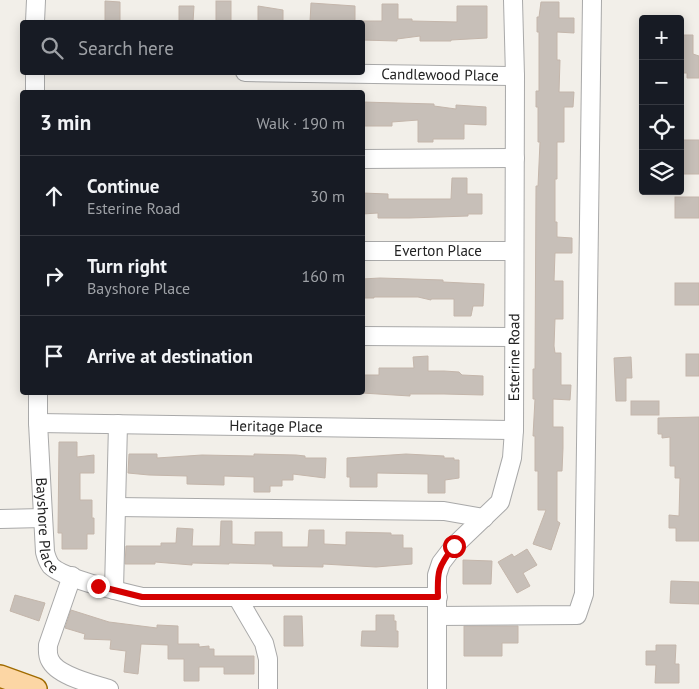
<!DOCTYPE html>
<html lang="en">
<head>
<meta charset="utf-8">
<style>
	:root { --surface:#171b24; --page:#20242c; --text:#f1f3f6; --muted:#9ea1a6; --line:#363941 }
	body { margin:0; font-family:"PT Sans",sans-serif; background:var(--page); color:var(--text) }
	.controls { position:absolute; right:15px; top:15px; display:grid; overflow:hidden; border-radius:5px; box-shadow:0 2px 12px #0003 }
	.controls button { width:45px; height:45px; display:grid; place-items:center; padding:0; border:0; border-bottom:1px solid var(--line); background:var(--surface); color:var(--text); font:25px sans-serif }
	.stop { position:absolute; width:15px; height:15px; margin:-11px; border:4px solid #d40000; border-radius:50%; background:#fff }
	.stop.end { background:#d40000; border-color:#fff; box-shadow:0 1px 5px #0008 }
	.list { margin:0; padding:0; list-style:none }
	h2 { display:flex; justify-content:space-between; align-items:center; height:65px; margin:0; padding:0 20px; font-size:21px }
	h2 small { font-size:16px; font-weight:400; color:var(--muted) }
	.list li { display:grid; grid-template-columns:32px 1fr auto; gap:15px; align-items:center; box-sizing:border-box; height:80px; padding:0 20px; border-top:1px solid var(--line) }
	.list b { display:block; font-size:19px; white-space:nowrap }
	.list p { margin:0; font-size:16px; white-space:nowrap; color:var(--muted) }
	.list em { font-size:16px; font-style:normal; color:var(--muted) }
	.icon { flex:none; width:28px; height:28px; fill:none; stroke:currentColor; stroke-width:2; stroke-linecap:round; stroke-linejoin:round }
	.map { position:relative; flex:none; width:699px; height:689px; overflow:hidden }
	.search { position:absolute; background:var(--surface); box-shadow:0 2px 12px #0003; left:20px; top:20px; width:345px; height:55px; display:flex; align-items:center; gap:12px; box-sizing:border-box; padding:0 18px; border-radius:5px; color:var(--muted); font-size:19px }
	.panel { position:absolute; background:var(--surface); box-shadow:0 2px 12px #0003; left:20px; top:90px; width:345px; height:305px; border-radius:5px }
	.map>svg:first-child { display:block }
	.building { fill:#c7bfb8; stroke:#c4b6ab }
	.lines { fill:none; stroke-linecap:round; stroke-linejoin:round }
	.minor-casing { stroke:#a9a9a9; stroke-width:20 }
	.major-casing { stroke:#a06b00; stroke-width:24 }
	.minor { stroke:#fff; stroke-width:18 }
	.major { stroke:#fcd6a4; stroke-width:21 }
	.route { stroke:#d40000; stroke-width:6 }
	.labels { text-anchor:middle; stroke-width:5; stroke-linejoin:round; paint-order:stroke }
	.street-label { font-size:15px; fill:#222; stroke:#fff }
</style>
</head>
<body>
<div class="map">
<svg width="699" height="689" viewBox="0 0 699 689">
	<rect width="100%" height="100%" fill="#f2efe9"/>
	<!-- building -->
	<g class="building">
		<path d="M105 1 120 2V22H105Z"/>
		<rect x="216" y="1" width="15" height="21"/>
		<path d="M541 2H559V18H574V33L557 32V60H560L559 92H574L573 107H564V142H557V179H555V222H557V237L572 238V253H555L554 281H563V319H555L554 346 555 353H561V385H571L570 400 553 399V427H563V448L562 471H557V521L560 523 551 550 533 544 546 510H538V471H535V436H533L535 399H533V369H535L536 186H538L540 142H538V107H536V91H539V32H537V17H539Z"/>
		<path d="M311 3 355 6V22H310Z"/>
		<path d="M382 4H398V19H412V21L457 22V6H487V38L451 40V41H420V36L397 39V41L362 40V21H382Z"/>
		<path d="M179 6H194L193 22H179Z"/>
		<path d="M258 6 283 10V22H258Z"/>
		<path d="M680 35H693V54L699 56V78H687V73H680Z"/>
		<path d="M362 102 434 104V106L456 109V105L486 107V125L464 124V139H433V142H418V120L392 122V126H362Z"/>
		<rect x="680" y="140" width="19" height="34"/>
		<path d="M452 178H467V194H482V214H468V216L409 218H378V213L362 214V193L388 194V199H451Z"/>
		<rect x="675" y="197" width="24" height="21"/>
		<path d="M380 278 443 280V282L484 284 483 306H473L471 316H454V299H431V300L418 297H374V298H362V279Z"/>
		<rect x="675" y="283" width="24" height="22"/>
		<rect x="686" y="354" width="13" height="22"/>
		<path d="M428 356V371H444L459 372 462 375 483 376V395L444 394H410V396L362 393V375H379V368H414L413 357Z"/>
		<path d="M631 357 632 378H626V401H616L614 358Z"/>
		<rect x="631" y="401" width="28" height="14"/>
		<path d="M699 417V541H676V528H669V515L679 516 680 478H675V466H670V437L662 438V434H658V418Z"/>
		<path d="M59 442H77V457L94 455V473H80V500H92V518H94V534H87V549H62V533H58Z"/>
		<path d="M129 454H157V458L202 455 254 456V454L296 455 305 456V458H326L325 478 293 474V480H282V486H270V492H254V477L224 476V485L187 484V476L149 475 128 473Z"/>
		<path d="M406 454 444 456V458H454V460H459V478L445 480V493H428V474L377 473V487H350V477H347V458Z"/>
		<path d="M221 521H232V544L255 545V532H282V547H308L309 530H324V544L346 545V532L391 533V535H403V548H412V564L376 567 323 564V567L273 566V564L229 563V564L192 563V565L155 562V564H125L126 546H161V543H176L177 528 193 529 192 546H220Z"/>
		<path d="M527 549 537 565 523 573 530 586 517 593 498 562 512 554 514 557Z"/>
		<path d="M463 560 492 561 491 584H463Z"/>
		<path d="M671 581 699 582V604L670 603Z"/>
		<path d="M15 595 45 603 39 621 10 611Z"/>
		<path d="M71 610 109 622 157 628V625L178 626V644H199V647L209 646V649H214V656H254V674H224V667H199V681H184V659H168V645L141 644 138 674 124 672 126 651 110 649 111 640 84 639 85 634 65 628Z"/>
		<path d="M376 615H394V621H396V631H398V647L361 646 362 631H376Z"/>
		<path d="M284 616H302L303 646H284Z"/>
		<path d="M464 626H518V643H502V656H464Z"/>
		<path d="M656 645H676L675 664H679V683H655L656 665H646V651H656Z"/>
	</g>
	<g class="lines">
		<!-- minor casing -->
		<g class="minor-casing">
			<g id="minor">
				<path d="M35 22 36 0"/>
				<path d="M35 72V92"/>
				<path id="s1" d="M245 72 515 76"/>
				<path d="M362 159 515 158"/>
				<path id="s2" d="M362 251H514"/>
				<path d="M362 336 514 337"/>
				<path id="s3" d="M38 392V423L45 552C46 556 48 562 51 566 64 579 122 592 142 597H438"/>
				<path id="s4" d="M38 423 514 430"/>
				<path d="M116 507 444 511 484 518"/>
				<path d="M0 519 43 518"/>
				<path d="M72 576 48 645C48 650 47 655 50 660 57 676 93 684 109 689"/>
				<path d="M114 590 118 424"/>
				<path d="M237 597 264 643 268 659V689"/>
				<path d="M437 616 577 615 584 594 592 0"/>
				<path id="s5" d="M437 689V575L441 563 454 546 500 502 512 458 514 430 515 76 513 0"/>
			</g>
		</g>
		<!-- major casing -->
		<g class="major-casing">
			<path id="major" d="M0 676 36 689"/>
		</g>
		<!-- minor -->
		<use href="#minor" class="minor"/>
		<!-- major -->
		<use href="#major" class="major"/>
	</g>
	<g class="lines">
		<!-- route -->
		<path class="route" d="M98 586 142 597H438C437 571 438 567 454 546"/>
	</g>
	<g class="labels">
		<!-- street labels -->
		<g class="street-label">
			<text dy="5" stroke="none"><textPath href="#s1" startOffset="195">Candlewood Place</textPath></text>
			<text dy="5" stroke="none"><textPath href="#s2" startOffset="76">Everton Place</textPath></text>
			<text dy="5" stroke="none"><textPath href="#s5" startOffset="358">Esterine Road</textPath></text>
			<text dy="5" stroke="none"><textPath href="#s4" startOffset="238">Heritage Place</textPath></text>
			<text dy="5" stroke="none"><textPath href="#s3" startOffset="134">Bayshore Place</textPath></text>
		</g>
	</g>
</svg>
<div class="controls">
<button>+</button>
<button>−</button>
<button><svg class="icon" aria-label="locate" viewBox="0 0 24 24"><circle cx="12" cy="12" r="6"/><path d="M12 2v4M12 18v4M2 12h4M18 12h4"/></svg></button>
<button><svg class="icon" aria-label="layers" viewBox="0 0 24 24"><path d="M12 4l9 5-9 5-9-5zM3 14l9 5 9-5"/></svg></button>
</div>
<div class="stop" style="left:454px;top:546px"></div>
<div class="stop end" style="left:98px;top:586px"></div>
<div class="search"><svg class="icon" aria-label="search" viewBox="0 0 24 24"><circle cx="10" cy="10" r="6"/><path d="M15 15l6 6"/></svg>Search here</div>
<section class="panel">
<h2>3 min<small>Walk · 190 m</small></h2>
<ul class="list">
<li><svg class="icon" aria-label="ahead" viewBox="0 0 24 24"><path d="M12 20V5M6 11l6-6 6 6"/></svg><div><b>Continue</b><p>Esterine Road</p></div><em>30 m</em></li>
<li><svg class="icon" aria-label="right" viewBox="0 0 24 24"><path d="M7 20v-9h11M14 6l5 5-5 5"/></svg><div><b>Turn right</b><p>Bayshore Place</p></div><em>160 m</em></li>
<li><svg class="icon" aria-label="arrive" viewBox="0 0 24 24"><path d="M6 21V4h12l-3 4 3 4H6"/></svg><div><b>Arrive at destination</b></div></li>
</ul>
</section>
</div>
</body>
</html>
